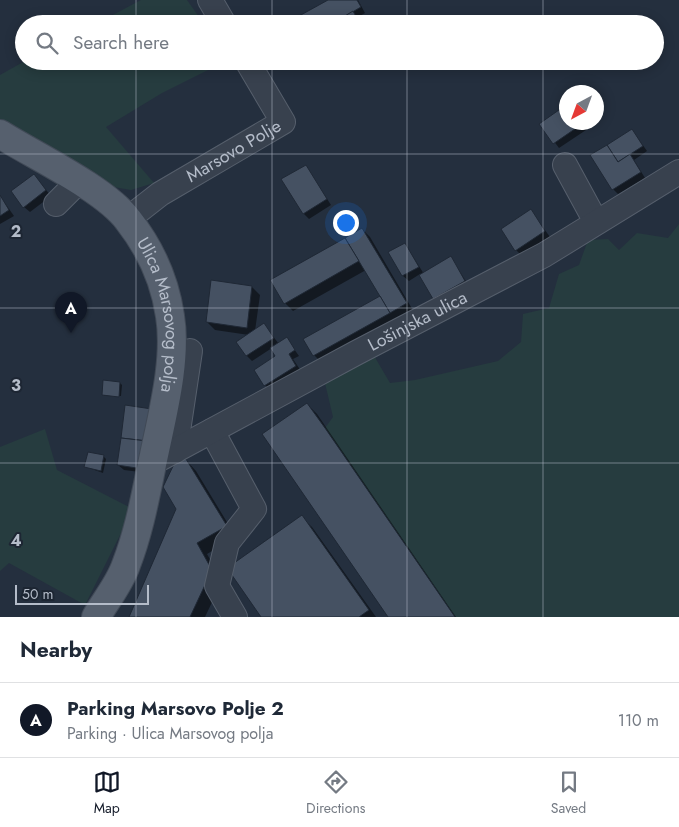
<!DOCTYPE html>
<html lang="en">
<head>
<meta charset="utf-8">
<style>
	:root { --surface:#fff; --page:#f2f2f3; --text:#1f2937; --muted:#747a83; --line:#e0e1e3; --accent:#111827 }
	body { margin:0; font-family:Jost,sans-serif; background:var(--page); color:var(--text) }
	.compass { position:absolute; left:559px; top:85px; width:45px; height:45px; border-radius:50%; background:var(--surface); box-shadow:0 2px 12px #0003; rotate:221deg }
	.scale { position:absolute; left:15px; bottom:12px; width:134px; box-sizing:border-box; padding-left:5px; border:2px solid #b4bcc9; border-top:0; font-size:14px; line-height:18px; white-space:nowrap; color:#b4bcc9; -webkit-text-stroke:4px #1d2633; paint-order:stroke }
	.you { position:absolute; left:345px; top:222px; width:18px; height:18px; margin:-12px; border:4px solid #fff; border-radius:50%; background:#1a73e8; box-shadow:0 0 0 8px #1a73e833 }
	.badge { display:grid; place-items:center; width:32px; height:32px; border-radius:50%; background:var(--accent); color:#fff; font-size:16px; font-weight:700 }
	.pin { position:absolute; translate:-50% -41px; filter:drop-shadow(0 1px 2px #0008) }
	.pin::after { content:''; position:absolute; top:26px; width:18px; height:15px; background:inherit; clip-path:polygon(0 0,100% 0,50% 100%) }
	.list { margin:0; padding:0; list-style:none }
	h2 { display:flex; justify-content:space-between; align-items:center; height:65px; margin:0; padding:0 20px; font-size:21px }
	h2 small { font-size:16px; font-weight:400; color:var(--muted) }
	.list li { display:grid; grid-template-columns:32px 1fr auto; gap:15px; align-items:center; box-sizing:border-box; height:75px; padding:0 20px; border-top:1px solid var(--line) }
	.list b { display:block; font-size:19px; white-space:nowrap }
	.list p { margin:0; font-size:16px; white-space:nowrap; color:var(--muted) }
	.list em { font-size:16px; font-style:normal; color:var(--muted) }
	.icon { flex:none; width:28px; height:28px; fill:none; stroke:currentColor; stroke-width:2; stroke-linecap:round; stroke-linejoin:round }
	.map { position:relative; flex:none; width:679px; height:617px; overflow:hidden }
	.search { position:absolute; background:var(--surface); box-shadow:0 2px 12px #0003; left:15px; right:15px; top:15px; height:55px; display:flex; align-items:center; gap:12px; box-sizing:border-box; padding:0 18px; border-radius:28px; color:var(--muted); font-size:19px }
	.sheet { height:140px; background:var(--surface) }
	nav { display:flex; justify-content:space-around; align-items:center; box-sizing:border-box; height:70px; border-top:1px solid var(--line); background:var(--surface); font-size:14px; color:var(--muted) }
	nav a { display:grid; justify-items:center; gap:2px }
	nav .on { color:var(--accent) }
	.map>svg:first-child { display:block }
	.green { fill:#263c3f }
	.shadow { fill:#0007 }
	.building { fill:#455162; stroke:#1f2835 }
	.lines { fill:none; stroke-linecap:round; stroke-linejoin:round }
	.minor-casing { stroke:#565f6c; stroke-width:26 }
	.major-casing { stroke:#414a57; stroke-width:30 }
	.minor { stroke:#38414e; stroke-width:24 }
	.major { stroke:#56606e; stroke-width:28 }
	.grid { fill:none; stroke:#b4bcc9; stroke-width:1; stroke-opacity:0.55 }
	.labels { text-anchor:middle; stroke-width:4; stroke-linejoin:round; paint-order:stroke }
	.street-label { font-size:18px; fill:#b4bcc9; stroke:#1d2633 }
	.grid-label { font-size:16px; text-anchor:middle; font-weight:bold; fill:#b4bcc9; stroke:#1d2633; stroke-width:4; stroke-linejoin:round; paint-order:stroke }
</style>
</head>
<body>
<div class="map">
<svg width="679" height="617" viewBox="0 0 679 617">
	<rect width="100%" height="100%" fill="#242f3e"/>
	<!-- green -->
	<g class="green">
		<path d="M141 0H187L204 24H96Z"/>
		<path d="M25 61H226L162 93 106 127 154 183 131 190 79 181 0 133V75Z"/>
		<path d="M679 224V617H455L325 428 333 417 324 379 373 354 390 383 415 380 498 361 521 342 523 314 549 308 559 274 579 265 588 240 608 239 619 250 637 233 668 238Z"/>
		<path d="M45 429 57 470 133 509 85 605 9 563 0 571V447Z"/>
	</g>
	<!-- shadow -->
	<g class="shadow">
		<path d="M330 0H358L365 13 358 17 361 24H304Z"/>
		<path d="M566 107V122H589L592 126 559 148 541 124Z"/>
		<path d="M632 130 647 151 634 160 645 178 618 194 613 189Z"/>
		<path d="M306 166 331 205 309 219 304 214Z"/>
		<path d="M34 175 51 196 30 212 24 207Z"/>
		<path d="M0 196 14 216 0 224Z"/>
		<path d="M531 211 550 237 521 255 516 250Z"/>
		<path d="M362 229 370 237 414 312 322 363 314 355 381 296 366 270 293 311 285 303Z"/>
		<path d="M405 244 424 274 451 258 469 286 439 304 420 274 409 281 403 276 390 252Z"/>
		<path d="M252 287 260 295 255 331 264 325 279 344 287 339 299 356 293 359 301 371 270 390 265 385 277 357 272 348 252 361 247 356 249 335 215 330 207 322Z"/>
		<path d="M104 382 120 383 122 385 121 396H104Z"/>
		<path d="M307 404 317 414 456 617H389Z"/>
		<path d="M126 407 148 473 124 470 118 465Z"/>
		<path d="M104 457 106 459 103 473 86 467Z"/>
		<path d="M186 460 196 471 236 537 207 554 222 581 205 617H131L177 508Z"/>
		<path d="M301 517 312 527 376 617H263Z"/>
	</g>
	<!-- building -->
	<g class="building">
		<path d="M328 0H357L361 7 332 24H303L299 16Z"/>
		<path d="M353 11 360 24H332Z"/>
		<path d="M566 105V122H585L553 144 539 124Z"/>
		<path d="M632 129 643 146 618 162 607 145Z"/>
		<path d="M607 145 618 162 630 154 641 172 612 190 590 155Z"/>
		<path d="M306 165 327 199 303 214 281 179Z"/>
		<path d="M34 174 46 190 23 208 11 191Z"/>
		<path d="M0 195 9 210 0 216Z"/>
		<path d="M531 209 545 231 515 251 501 229Z"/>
		<path d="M362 228 407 303 390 313 345 238Z"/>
		<path d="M345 238 359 261 284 304 270 280Z"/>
		<path d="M405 243 419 267 402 276 388 252Z"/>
		<path d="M451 256 465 281 433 299 419 275Z"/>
		<path d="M211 280 252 286 247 328 206 322Z"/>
		<path d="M380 296 390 313 313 356 303 339Z"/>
		<path d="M264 323 274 338 246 356 236 342Z"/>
		<path d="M287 337 295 350 289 354 296 366 264 386 254 370 275 356 270 348Z"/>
		<path d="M103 380 120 382 119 397 102 395Z"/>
		<path d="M307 403 325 428 455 617H388L262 434Z"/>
		<path d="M125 405 152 409 147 441 121 438Z"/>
		<path d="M121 438 147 441 143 469 117 465Z"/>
		<path d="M88 452 104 455 101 471 84 467Z"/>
		<path d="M186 459 227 526 197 543 212 570 190 617H129L176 509 163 487 176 460Z"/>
		<path d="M302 515 369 610 359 617H261L227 568Z"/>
	</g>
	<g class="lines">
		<!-- minor casing -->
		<g class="minor-casing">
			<g id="minor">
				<path d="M210 0 224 24"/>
				<path d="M565 165 596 222"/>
				<path d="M56 204 79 181"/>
				<path id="s1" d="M128 219 160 194 283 122 247 61"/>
				<path d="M212 431 254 509 227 543 217 586 235 617"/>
				<path d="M175 451 190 351"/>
				<path id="s2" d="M152 463 356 353 544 255 679 172"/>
			</g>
		</g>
		<!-- major casing -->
		<g class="major-casing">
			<g id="major">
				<path id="s3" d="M0 134C35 156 105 189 128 220 150 248 165 281 170 316 177 359 163 412 154 455 146 492 140 529 126 565 120 583 106 600 96 617"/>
			</g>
		</g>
		<!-- minor -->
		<use href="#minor" class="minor"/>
		<!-- major -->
		<use href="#major" class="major"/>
	</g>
	<!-- grid -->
	<path class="grid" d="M136 0V24M272 0V24M407 0V24M543 0V24M136 61V617M272 61V617M407 61V617M543 61V617M0 154H679M0 308H679M0 463H679"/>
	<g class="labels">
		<!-- street labels -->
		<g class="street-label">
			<text dy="6" stroke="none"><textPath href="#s1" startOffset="126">Marsovo Polje</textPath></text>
			<text dy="6" stroke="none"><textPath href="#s3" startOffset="258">Ulica Marsovog polja</textPath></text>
			<text dy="6" stroke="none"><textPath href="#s2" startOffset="301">Lošinjska ulica</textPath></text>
		</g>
	</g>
	<g class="grid-label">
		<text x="16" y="237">2</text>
		<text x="16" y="391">3</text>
		<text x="16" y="546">4</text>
	</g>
</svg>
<svg class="compass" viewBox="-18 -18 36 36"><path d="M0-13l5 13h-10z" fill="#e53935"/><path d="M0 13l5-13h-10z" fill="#747a83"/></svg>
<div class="scale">50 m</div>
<div class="you"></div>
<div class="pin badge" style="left:71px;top:333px">A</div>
<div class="search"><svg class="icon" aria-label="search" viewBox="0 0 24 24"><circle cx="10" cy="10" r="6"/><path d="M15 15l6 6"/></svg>Search here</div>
</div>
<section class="sheet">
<h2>Nearby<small></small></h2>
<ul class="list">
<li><span class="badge">A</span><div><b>Parking Marsovo Polje 2</b><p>Parking · Ulica Marsovog polja</p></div><em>110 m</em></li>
</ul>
</section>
<nav>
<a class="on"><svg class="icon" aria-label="map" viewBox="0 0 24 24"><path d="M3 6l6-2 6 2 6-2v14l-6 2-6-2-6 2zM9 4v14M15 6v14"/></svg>Map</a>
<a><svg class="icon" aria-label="directions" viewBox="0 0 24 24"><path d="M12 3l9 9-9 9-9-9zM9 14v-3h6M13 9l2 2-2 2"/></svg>Directions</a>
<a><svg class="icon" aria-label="saved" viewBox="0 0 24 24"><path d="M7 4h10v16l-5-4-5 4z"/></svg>Saved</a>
</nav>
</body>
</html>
